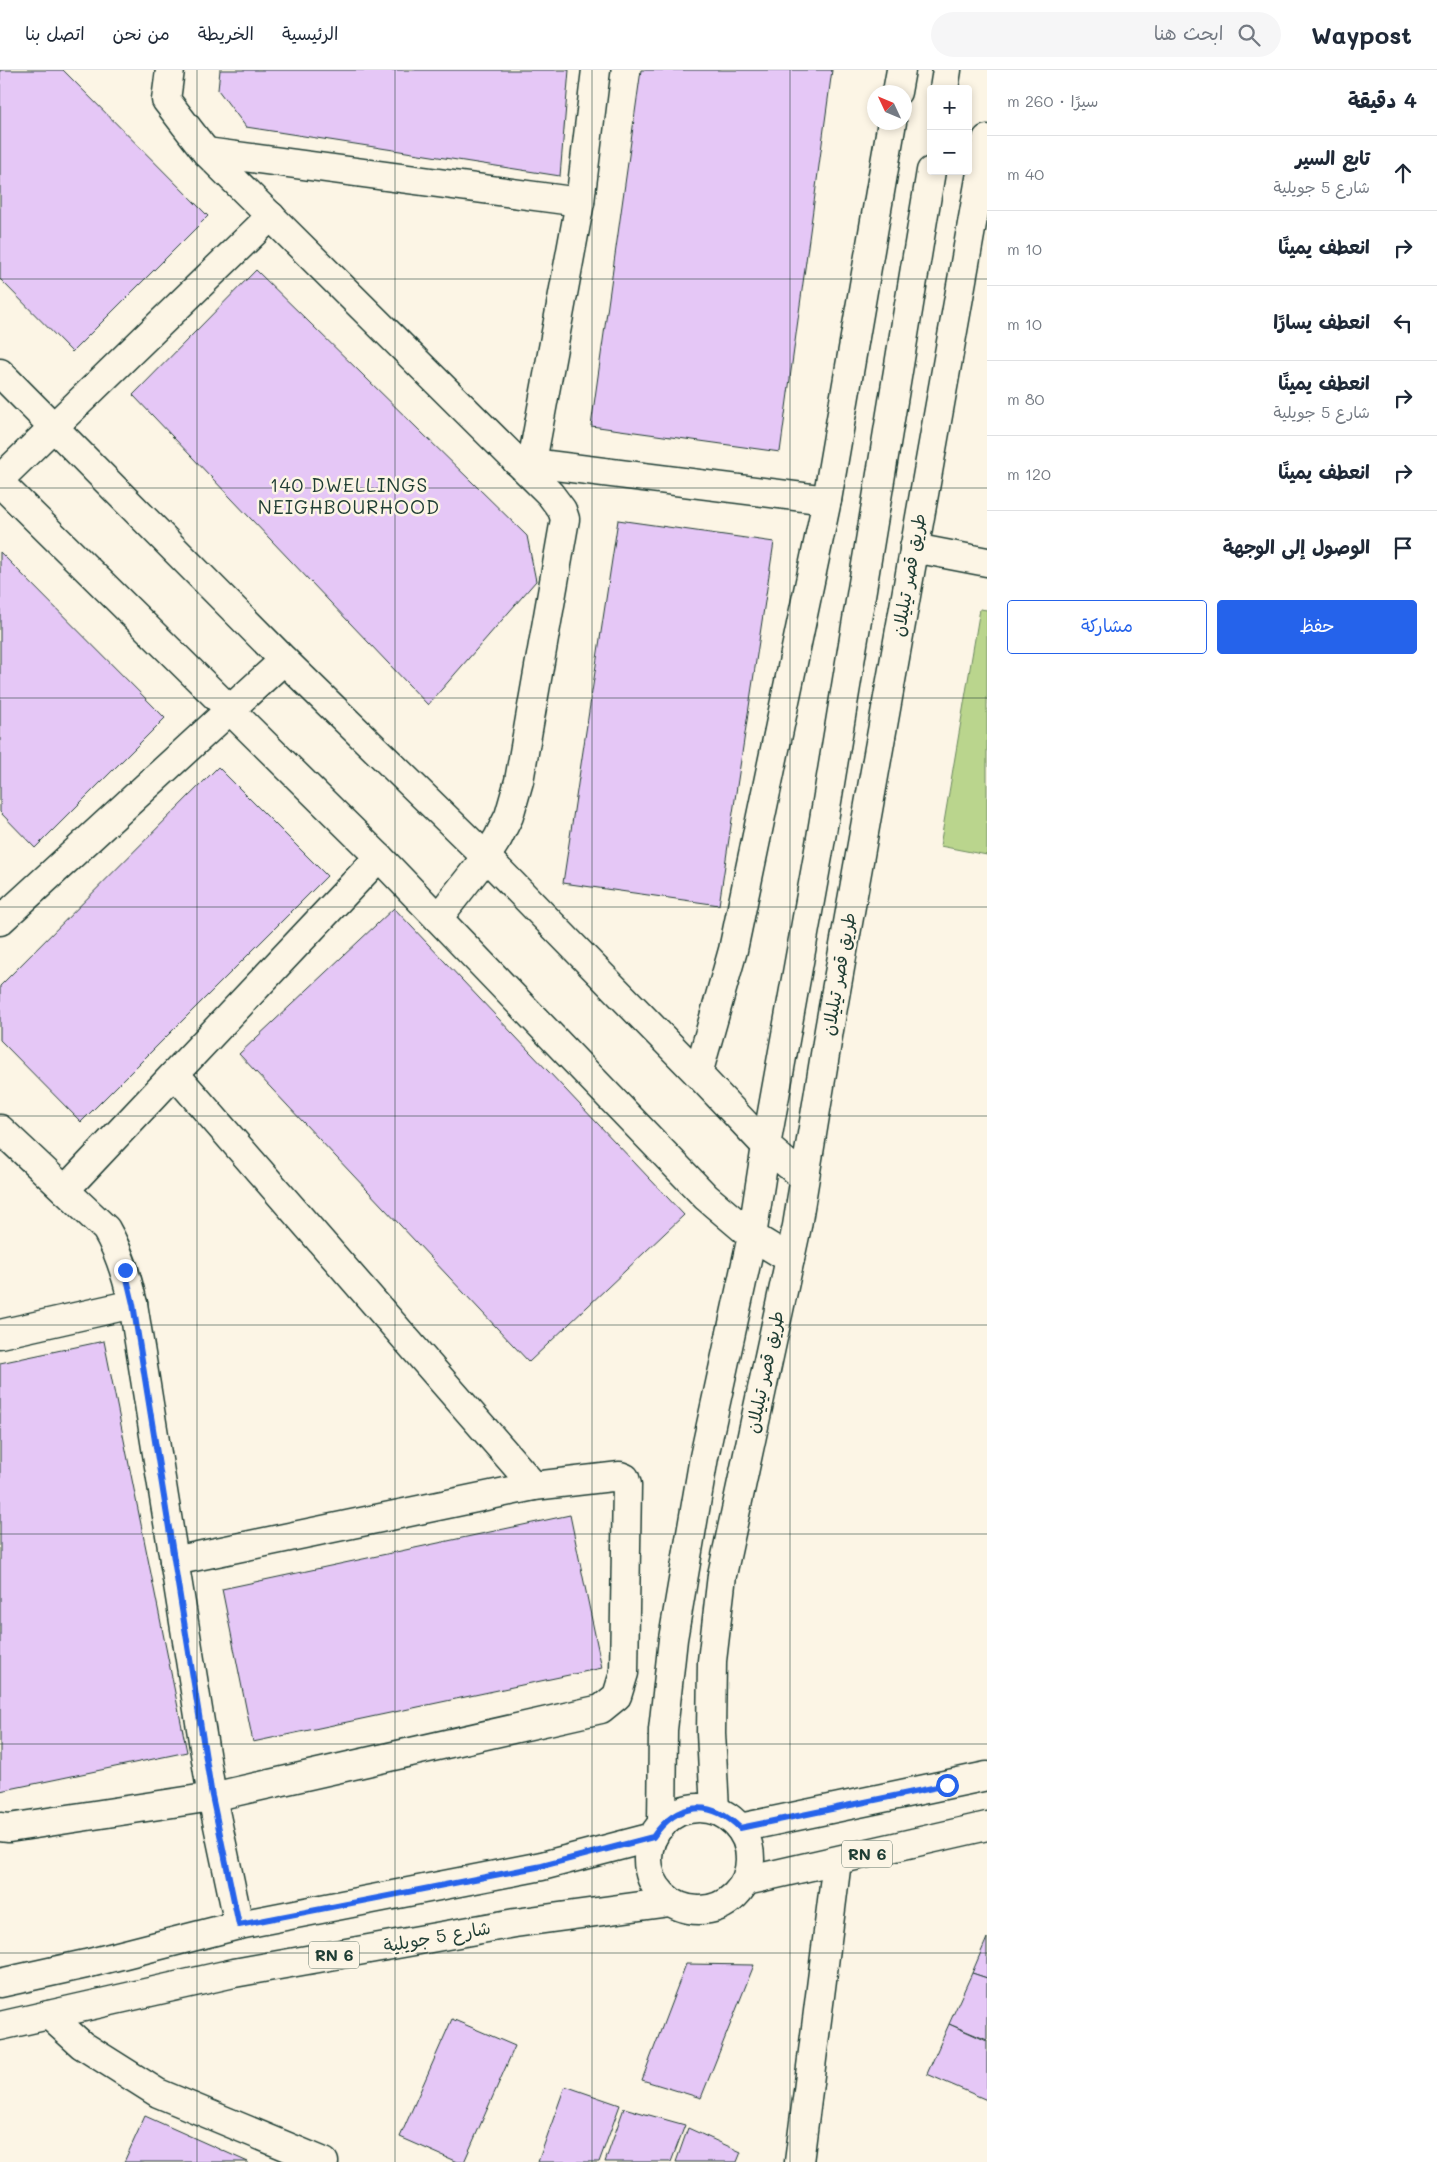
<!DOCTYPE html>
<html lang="ar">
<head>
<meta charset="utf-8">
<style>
	:root { --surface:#fff; --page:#f6f6f7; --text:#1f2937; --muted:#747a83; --line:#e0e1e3; --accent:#2563eb }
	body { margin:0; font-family:Mali,"Playpen Sans Arabic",sans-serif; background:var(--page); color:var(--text); direction:rtl }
	.controls { position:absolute; right:15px; top:15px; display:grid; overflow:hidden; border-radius:5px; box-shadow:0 2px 8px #0003 }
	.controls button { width:45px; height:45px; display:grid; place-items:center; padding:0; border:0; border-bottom:1px solid var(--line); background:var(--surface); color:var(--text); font:25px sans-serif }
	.compass { position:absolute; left:867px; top:15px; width:45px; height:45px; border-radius:50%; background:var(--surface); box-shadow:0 2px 8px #0003; rotate:314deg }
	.stop { position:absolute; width:15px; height:15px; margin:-11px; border:4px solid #2563eb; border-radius:50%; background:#fff }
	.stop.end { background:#2563eb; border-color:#fff; box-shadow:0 1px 5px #0008 }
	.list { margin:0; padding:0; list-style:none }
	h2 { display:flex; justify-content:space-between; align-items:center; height:65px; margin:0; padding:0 20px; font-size:21px }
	h2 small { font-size:16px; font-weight:400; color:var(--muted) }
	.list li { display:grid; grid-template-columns:32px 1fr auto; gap:15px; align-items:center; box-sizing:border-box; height:75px; padding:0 20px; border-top:1px solid var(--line) }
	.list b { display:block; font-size:19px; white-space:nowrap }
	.list p { margin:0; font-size:16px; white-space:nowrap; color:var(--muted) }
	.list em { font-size:16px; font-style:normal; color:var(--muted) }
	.actions { display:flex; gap:10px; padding:15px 20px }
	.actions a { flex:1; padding:11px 0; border:1px solid var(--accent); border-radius:5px; text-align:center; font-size:18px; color:var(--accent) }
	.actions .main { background:var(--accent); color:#fff }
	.icon { flex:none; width:28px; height:28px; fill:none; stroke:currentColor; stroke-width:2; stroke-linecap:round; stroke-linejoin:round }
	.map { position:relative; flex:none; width:987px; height:2092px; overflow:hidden; direction:ltr }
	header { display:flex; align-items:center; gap:30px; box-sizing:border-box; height:70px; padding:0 25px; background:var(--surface); border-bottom:1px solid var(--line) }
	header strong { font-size:24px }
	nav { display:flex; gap:28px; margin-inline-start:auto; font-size:18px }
	.search { width:350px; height:45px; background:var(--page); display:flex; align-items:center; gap:12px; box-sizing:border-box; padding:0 18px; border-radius:28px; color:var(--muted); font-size:19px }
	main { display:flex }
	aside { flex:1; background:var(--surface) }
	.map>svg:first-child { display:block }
	.green { fill:#bad58d; stroke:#6c8960 }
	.building { fill:#e5c7f6; stroke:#1f3d34 }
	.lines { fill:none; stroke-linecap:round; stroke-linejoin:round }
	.street-casing { stroke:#1f3d34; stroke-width:31 }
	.secondary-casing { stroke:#1f3d34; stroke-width:31 }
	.primary-casing { stroke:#1f3d34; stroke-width:31 }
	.street { stroke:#fcf5e5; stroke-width:28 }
	.secondary { stroke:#fcf5e5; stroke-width:28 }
	.primary { stroke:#fcf5e5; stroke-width:28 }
	.route { stroke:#2563eb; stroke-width:6 }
	.grid { fill:none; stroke:#1f3d34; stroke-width:1; stroke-opacity:0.55 }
	.labels { text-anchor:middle; stroke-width:5; stroke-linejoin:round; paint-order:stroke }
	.shield { fill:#fcf5e5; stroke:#617469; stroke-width:1 }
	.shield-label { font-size:16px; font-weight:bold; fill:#1f3d34 }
	.street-label { font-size:18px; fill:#1f3d34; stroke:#fcf5e5 }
	.neighbourhood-label { font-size:19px; letter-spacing:1px; fill:#1f3d34; stroke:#fcf5e5 }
</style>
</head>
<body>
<header>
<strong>Waypost</strong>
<div class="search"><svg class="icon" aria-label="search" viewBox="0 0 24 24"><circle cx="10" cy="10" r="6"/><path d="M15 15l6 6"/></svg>ابحث هنا</div>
<nav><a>الرئيسية</a><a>الخريطة</a><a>من نحن</a><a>اتصل بنا</a></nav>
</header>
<main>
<aside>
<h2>4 دقيقة<small>سيرًا · 260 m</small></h2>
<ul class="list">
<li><svg class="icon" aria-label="ahead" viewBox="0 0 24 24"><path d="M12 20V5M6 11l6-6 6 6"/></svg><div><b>تابع السير</b><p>شارع 5 جويلية</p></div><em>40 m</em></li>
<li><svg class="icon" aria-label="right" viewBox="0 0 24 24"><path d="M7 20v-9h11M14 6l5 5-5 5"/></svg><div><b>انعطف يمينًا</b></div><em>10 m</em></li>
<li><svg class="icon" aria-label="left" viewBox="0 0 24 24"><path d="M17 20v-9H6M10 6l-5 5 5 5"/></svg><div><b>انعطف يسارًا</b></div><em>10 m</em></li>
<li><svg class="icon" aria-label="right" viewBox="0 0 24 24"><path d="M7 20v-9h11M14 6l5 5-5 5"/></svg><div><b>انعطف يمينًا</b><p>شارع 5 جويلية</p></div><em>80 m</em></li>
<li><svg class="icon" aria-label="right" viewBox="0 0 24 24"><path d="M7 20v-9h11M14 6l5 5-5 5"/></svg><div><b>انعطف يمينًا</b></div><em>120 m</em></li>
<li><svg class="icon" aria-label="arrive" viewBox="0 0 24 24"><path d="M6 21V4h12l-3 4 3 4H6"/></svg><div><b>الوصول إلى الوجهة</b></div></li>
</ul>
<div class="actions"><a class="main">حفظ</a><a>مشاركة</a></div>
</aside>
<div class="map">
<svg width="987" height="2092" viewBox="0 0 987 2092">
	<rect width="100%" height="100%" fill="#fcf5e5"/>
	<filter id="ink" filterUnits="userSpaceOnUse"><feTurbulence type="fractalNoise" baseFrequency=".02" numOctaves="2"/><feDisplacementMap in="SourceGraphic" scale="10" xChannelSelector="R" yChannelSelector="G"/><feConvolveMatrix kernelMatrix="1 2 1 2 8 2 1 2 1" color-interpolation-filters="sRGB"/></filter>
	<g filter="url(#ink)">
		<!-- green -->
		<path class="green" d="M980 539 987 540V785L940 776Z"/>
		<!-- building -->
		<g class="building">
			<path d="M0 0H63L208 146 72 282 0 209Z"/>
			<path d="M220 0H569L560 106 246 57 218 20Z"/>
			<path d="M641 0H832L780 382 591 356Z"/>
			<path d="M256 200 527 466 536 511 428 635 133 325Z"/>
			<path d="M618 450 774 472 719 835 563 813Z"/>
			<path d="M0 482 165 648 35 778 0 742Z"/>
			<path d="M218 697 327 806 81 1052 0 970V916Z"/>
			<path d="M394 838 684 1145 529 1292 239 984Z"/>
			<path d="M104 1271 187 1682 0 1721V1293Z"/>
			<path d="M570 1445 602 1598 253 1672 222 1519Z"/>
			<path d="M987 1868V1908L972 1903Z"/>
			<path d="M686 1894 754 1895 701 2028 642 2010Z"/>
			<path d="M972 1903 987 1908V1970L949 1954Z"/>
			<path d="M452 1949 515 1976 464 2092H457L400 2067Z"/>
			<path d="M949 1954 987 1971V2030L927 2004Z"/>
			<path d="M565 2016 620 2035 599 2092H538Z"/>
			<path d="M624 2038 685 2055 671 2092H605Z"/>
			<path d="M145 2046 248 2092H124Z"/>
			<path d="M688 2058 741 2082 737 2092H676Z"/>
		</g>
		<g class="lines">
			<!-- street casing -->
			<g class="street-casing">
				<g id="street">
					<path d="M170 0 166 30 206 82 550 424 562 440 565 449 519 711 509 746 498 768 486 787 438 848"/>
					<path d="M897 22 901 0"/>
					<path d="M206 82 580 132"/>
					<path d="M0 303 284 590 486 787 698 1004 766 1076 804 1108"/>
					<path d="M516 391 827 430"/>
					<path d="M532 392 580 132 596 0"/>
					<path d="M0 409 271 146"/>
					<path d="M0 413 379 787 706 1127 752 1166 790 1189"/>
					<path d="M914 478 987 492"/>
					<path d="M0 851 284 590"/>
					<path d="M175 1004 534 1416"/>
					<path d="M698 1004 733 880 827 430 892 52"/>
					<path d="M0 1059 106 1159C120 1183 127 1207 133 1234L212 1727 239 1855"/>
					<path d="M65 1120 379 787"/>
					<path d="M0 1264 133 1234"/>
					<path d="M0 1757 9 1758 212 1727 601 1639 617 1626 624 1603 627 1415 625 1408 620 1406 534 1416 174 1491"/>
					<path d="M49 1945 82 1975 158 2023 324 2092"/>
					<path d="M799 2092 837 1791"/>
				</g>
			</g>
			<!-- secondary casing -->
			<g class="secondary-casing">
				<g id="secondary">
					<path d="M944 19 947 0"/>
					<path d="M715 1740 711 1663 712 1591 722 1505 797 1156 829 960 987 69"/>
					<path d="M662 1755 663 1660 673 1569 704 1387 752 1166 766 1076 818 786 931 101"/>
				</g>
			</g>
			<!-- primary casing -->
			<g class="primary-casing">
				<g id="primary">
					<circle cx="699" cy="1789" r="51"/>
					<path d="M740 1758 987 1706"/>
					<path d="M746 1811 987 1756"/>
					<path d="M0 1913 86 1894 239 1855 542 1796 653 1767"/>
					<path d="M0 1956 234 1903 515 1853 670 1832"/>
				</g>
			</g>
			<!-- street -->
			<use href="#street" class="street"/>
			<!-- secondary -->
			<use href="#secondary" class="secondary"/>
			<!-- primary -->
			<use href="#primary" class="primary"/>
		</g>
	</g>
	<g class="lines" filter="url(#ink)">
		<!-- route -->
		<path class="route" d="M125 1200 133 1234 212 1726 239 1855 542 1796 653 1767C677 1732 710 1729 740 1758L947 1715"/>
	</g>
	<!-- grid -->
	<path class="grid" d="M197 0V2092M395 0V2092M592 0V2092M790 0V2092M0 209H987M0 418H987M0 628H987M0 837H987M0 1046H987M0 1255H987M0 1464H987M0 1674H987M0 1883H987"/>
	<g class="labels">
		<!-- shield labels -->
		<g class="shield">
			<rect x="842" y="1770.5" width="50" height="27" rx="4"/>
			<rect x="309" y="1871.5" width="50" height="27" rx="4"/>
		</g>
		<g class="shield-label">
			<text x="867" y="1790">RN 6</text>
			<text x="334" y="1891">RN 6</text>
		</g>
		<!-- street labels -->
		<g class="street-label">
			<text transform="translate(909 505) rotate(-80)" y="6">طريق قصر تيليلان</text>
			<text transform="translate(839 904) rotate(-80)" y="6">طريق قصر تيليلان</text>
			<text transform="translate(765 1302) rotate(-78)" y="6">طريق قصر تيليلان</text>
			<text transform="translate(437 1867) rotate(-10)" y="6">شارع 5 جويلية</text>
		</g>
		<!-- neighbourhood labels -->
		<g class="neighbourhood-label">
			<text x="349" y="422">140 DWELLINGS<tspan x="349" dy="22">NEIGHBOURHOOD</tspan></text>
		</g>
	</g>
</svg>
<div class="controls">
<button>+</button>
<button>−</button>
</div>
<svg class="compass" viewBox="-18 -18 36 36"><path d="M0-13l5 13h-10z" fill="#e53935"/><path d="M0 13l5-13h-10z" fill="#747a83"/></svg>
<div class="stop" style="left:947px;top:1715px"></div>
<div class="stop end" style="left:125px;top:1200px"></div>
</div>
</main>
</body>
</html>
